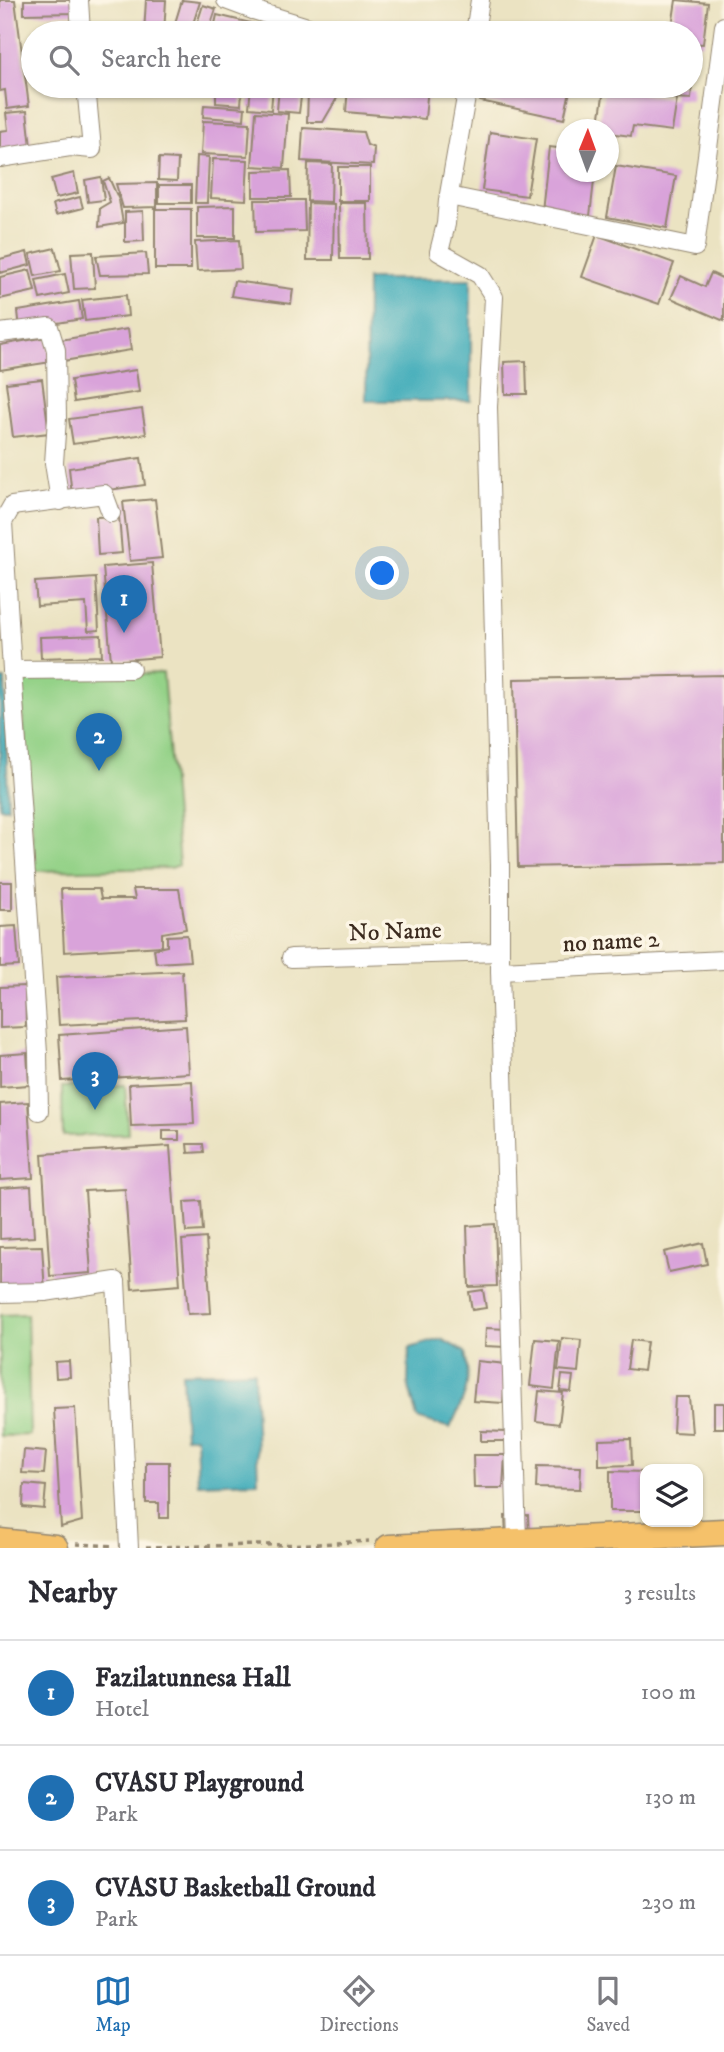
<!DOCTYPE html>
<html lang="en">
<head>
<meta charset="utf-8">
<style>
	:root { --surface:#fff; --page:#f2f2f3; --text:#2b2b33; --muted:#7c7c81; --line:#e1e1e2; --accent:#1f6fb2 }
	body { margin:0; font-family:"IM FELL DW Pica",serif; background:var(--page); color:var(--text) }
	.controls { position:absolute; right:21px; bottom:21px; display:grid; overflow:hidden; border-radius:14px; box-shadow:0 2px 5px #0004 }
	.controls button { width:63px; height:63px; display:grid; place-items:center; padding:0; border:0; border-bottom:2px solid var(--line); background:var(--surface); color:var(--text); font:35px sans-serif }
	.compass { position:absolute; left:556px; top:119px; width:63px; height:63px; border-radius:50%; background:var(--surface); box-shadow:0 2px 5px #0004; rotate:1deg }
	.you { position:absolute; left:383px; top:574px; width:24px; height:24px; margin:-18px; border:5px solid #fff; border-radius:50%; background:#1a73e8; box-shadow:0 0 0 10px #1a73e833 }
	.badge { display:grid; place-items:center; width:46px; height:46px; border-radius:50%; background:var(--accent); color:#fff; font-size:23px; font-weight:700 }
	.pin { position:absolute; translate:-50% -58px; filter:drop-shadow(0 2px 4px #0008) }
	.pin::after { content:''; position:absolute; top:37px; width:24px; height:21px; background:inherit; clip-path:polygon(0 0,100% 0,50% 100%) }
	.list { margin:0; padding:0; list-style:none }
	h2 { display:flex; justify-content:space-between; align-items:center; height:91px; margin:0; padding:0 28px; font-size:30px }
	h2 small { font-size:23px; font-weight:400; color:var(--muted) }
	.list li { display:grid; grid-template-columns:46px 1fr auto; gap:21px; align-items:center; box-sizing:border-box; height:105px; padding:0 28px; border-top:2px solid var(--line) }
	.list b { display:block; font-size:26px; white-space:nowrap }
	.list p { margin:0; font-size:23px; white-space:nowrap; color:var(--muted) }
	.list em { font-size:23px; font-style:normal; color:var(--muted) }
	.icon { flex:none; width:38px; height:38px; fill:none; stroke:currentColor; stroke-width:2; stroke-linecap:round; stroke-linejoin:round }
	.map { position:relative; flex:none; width:724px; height:1548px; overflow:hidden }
	.search { position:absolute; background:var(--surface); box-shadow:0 2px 5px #0004; left:21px; right:21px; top:21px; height:77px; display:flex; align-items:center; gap:18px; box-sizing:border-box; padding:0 24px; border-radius:38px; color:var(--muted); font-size:26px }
	.sheet { height:406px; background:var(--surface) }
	nav { display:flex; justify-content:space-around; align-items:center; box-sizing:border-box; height:98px; border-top:2px solid var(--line); background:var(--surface); font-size:19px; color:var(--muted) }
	nav a { display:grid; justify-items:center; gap:4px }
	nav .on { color:var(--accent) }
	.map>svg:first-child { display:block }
	.green { fill:#94d288; stroke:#687e53; stroke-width:2 }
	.water { fill:#3cabb9; stroke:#3c6a6c; stroke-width:2 }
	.building { fill:#d9a3da }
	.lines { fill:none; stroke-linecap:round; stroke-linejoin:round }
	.minor-casing { stroke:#938670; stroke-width:20 }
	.highway-casing { stroke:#938670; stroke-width:29 }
	.path { stroke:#938670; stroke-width:3.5; stroke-dasharray:5 5; stroke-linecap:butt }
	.minor { stroke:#fff; stroke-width:18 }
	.highway { stroke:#f5c16b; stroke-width:26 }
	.labels { text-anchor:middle; stroke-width:7; stroke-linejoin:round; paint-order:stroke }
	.street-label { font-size:24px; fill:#3b2a1e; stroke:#fcf5e5 }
</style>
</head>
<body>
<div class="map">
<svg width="724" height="1548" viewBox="0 0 724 1548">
	<rect width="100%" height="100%" fill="#fcf5e5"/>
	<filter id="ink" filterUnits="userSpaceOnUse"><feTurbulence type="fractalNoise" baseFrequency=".0143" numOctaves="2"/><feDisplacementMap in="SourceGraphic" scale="14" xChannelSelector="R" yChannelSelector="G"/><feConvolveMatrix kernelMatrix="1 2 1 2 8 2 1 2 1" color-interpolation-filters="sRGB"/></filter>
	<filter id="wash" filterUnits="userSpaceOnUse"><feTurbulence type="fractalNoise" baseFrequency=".00686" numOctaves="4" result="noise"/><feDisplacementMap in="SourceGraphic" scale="28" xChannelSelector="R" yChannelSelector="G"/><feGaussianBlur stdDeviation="1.57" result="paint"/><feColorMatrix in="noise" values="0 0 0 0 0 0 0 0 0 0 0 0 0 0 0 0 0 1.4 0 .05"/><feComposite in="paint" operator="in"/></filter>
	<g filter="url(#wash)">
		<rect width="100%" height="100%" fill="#ebe3c2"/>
		<!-- green -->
		<g class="green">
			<path d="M163 673 179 865 171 868 35 871 20 677Z"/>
			<path d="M125 1085 128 1134 63 1136 62 1087Z"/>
			<path d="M27 1314 30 1435 0 1436V1315Z"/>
		</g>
		<!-- water -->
		<g class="water">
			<path d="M367 279H471V401H366Z"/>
			<path d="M0 679H5L8 808H0Z"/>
			<path d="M441 1339 465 1352C472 1387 464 1398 450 1428L417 1418 408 1383 409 1348Z"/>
			<path d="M254 1371 258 1482 198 1484 196 1437H185L182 1373Z"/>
		</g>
		<g id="blocks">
			<!-- building -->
			<g class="building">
				<path d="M0 0H15L29 106 7 109 5 90 0 91Z"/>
				<path d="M24 0H76V13L24 14Z"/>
				<path d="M146 0H166L164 33H144Z"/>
				<path d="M182 0 200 2 190 33H172Z"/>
				<path d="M676 0 708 3 703 44 691 43V33H671Z"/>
				<path d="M203 5 216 9 208 33H194Z"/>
				<path d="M217 15 259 25 258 29 272 33H213Z"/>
				<path d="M251 86H273L271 110 249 108Z"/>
				<path d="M279 86 302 89 299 113 277 111Z"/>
				<path d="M348 86H428L425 119 346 112Z"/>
				<path d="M478 86H571L564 119 480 101Z"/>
				<path d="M651 86H665L664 91 651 88Z"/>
				<path d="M674 86H692L691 99 673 98Z"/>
				<path d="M216 89 242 91 241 105 216 103Z"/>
				<path d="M604 89 677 99 672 131 633 126 631 136 608 133V130H598Z"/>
				<path d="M308 92 340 93 323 122H307Z"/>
				<path d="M204 105 245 108 244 120 203 117Z"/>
				<path d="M27 111 31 147 0 150V131L8 130 6 113Z"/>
				<path d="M256 112 288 114 284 168 252 166Z"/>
				<path d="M203 121 250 123 248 156 201 154Z"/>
				<path d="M303 128 363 132 367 145 374 148 373 165 301 161Z"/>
				<path d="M490 132 536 139 527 196 482 190Z"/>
				<path d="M549 147 566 149V172H595L590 216 542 211Z"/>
				<path d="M197 156 209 157 207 203H195Z"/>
				<path d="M159 158 178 159 177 181 158 180Z"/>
				<path d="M213 159 248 160 246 200 211 198Z"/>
				<path d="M308 163 332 164 331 202 307 201Z"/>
				<path d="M616 166 676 176 667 228 607 217Z"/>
				<rect x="338" y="167" width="32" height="34"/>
				<path d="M290 170 291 197H253V171Z"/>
				<path d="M74 173 78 193 56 198 51 179Z"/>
				<path d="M101 177 104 200 88 202 85 180Z"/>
				<path d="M109 178 119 200 123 223 99 227 100 208 110 202 103 181Z"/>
				<path d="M157 183V207L123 208 116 184Z"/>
				<rect x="159" y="185" width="32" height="18"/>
				<path d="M80 197 83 208 56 215 53 204Z"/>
				<path d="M255 200H304L305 231 256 232Z"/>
				<path d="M308 203 334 204 333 260H307Z"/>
				<path d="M339 203H367L368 259H340Z"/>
				<path d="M235 206V238H197V207Z"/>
				<rect x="155" y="209" width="36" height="60"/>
				<path d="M143 211 144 241 125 242V212Z"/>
				<path d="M597 235 674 263 659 304 582 277Z"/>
				<path d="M239 240 241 269 197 271 195 242Z"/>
				<path d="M55 248 61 271 35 276 30 254Z"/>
				<path d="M27 252 30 265 0 273V259Z"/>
				<path d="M93 252 95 288 74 289 71 253Z"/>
				<path d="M146 253 148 274 100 275 96 256Z"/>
				<path d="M30 270 35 291 0 299V277Z"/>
				<path d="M711 273 724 279V321L671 298 681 276 705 287Z"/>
				<path d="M65 274 69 293 40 299 36 280Z"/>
				<path d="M234 281 293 289 291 304 231 296Z"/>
				<path d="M126 295 128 316 85 321 82 300Z"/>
				<path d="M79 301 82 319 20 329 18 311Z"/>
				<path d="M128 329 131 350 63 361 60 340Z"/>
				<path d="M47 337 51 362 0 370V345Z"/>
				<path d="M526 361 527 394H505L504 362Z"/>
				<path d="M136 370 139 392 74 402 71 380Z"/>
				<path d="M42 379 49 433 13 437 6 383Z"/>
				<path d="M142 409 146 434 73 444 69 419Z"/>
				<path d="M141 458 145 485 72 495 69 468Z"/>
				<path d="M155 499 162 558 130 561 123 502Z"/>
				<path d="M119 516 122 553 98 555 96 517Z"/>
				<path d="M152 563 160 657 111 661 103 567Z"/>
				<path d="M96 578 99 630 88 631 86 603 37 606 35 582Z"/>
				<path d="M101 635 102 656 41 658 40 637Z"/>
				<path d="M724 675V863L518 867 514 679Z"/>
				<rect x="0" y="882" width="12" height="28"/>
				<path d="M61 889H99L101 899H135L133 889H179L186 929 162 933V946L64 952Z"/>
				<path d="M16 926 19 966 0 967V927Z"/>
				<path d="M187 935 190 961 156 963 154 949 167 946V936Z"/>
				<path d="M182 971 185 1019 59 1025 56 977Z"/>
				<path d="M25 986 26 1027 0 1028V987Z"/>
				<path d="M186 1026 189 1073 62 1081 59 1035Z"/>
				<path d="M27 1053 29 1085 0 1087V1055Z"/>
				<path d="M192 1081 194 1124 131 1126 129 1084Z"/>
				<path d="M28 1102 33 1178 0 1180V1104Z"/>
				<rect x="163" y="1131" width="16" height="9"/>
				<path d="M187 1144H203L204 1152 188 1153Z"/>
				<path d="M170 1146 180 1285 132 1289 125 1189 85 1191 91 1273 50 1276 42 1154Z"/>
				<path d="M31 1186 34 1237 0 1239V1188Z"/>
				<path d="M201 1201 203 1231 186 1232 184 1202Z"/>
				<path d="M495 1224 497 1286 469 1287 467 1226Z"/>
				<path d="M206 1238 211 1313 188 1314 182 1240Z"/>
				<path d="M703 1243 707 1264 669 1272 664 1252Z"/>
				<path d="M42 1246 45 1292 0 1293V1247Z"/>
				<path d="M483 1290 486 1308 472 1310 469 1292Z"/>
				<path d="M486 1328 507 1329 506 1347 485 1346Z"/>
				<path d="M562 1338 581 1340 578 1372 558 1370Z"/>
				<path d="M535 1339 559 1341 554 1389 530 1386Z"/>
				<path d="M631 1340 647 1342 643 1371 627 1369Z"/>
				<path d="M69 1361 70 1377 56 1378 55 1362Z"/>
				<path d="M477 1361 506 1364 503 1403 473 1401Z"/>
				<path d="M562 1375 573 1376 571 1392 560 1391Z"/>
				<path d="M539 1391 563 1393 559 1424 536 1421Z"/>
				<path d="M675 1397H689L692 1433 673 1432Z"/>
				<rect x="714" y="1403" width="10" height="25"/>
				<path d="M75 1408 82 1521 61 1527 54 1409Z"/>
				<path d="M481 1431 506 1432V1441H481Z"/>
				<path d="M631 1439 632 1465 599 1466V1440Z"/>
				<path d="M24 1450 46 1452 44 1474 22 1473Z"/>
				<path d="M473 1455H505L503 1488H474Z"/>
				<path d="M146 1462H169V1518H159V1503H146Z"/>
				<path d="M537 1466 581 1467 580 1489 536 1488Z"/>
				<path d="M610 1471 645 1472V1511H610Z"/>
				<path d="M24 1484 46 1486 44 1509 23 1507Z"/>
				<path d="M528 1515 529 1535 506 1536 505 1516Z"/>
			</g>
		</g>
	</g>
	<g filter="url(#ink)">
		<use href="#blocks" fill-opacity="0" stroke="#938670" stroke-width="2"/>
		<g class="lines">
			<!-- minor casing -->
			<g class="minor-casing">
				<g id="minor">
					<path d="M79 0 81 33"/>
					<path d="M226 0 253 10"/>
					<path d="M255 0 253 10 327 33"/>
					<path d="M475 33 480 0"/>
					<path d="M468 86 448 200 446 224 439 252 480 275 494 297 488 407 500 865V971L517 1542"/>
					<path d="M0 158 70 147 92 149 86 86"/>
					<path d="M449 196 695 247 724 26"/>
					<path d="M0 333 49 327 56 350 57 418 54 463 60 501"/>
					<path d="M111 513 104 494 12 506 3 522 12 670 131 669"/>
					<path d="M12 670 38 1053 39 1111"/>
					<path d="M291 958 500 952"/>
					<path d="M500 971 724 960"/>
					<path d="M0 1293 45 1292 116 1281 129 1548"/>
				</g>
			</g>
			<!-- highway casing -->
			<g class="highway-casing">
				<g id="highway">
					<path d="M0 1542 55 1548"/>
					<path d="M389 1548 724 1532"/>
				</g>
			</g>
			<!-- path -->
			<g class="path">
				<path d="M76 1544 114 1546"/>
				<path d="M146 1547 318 1544 369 1541"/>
			</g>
			<!-- minor -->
			<use href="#minor" class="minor"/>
			<!-- highway -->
			<use href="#highway" class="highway"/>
		</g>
	</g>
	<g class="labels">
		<!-- street labels -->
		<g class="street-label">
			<text transform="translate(395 931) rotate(-2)" y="8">No Name</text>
			<text transform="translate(611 941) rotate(-3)" y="8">no name 2</text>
		</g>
	</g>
</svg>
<div class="controls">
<button><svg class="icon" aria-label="layers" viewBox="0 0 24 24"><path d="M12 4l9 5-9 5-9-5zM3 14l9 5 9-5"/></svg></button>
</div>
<svg class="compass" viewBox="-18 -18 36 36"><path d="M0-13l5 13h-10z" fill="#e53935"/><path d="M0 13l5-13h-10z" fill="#7c7c81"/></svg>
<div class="you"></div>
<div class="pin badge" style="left:124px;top:633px">1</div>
<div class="pin badge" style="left:99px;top:771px">2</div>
<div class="pin badge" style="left:95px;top:1110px">3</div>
<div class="search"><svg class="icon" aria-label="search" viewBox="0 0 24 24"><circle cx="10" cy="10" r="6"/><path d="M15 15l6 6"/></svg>Search here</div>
</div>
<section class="sheet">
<h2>Nearby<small>3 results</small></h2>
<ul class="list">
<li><span class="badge">1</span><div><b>Fazilatunnesa Hall</b><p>Hotel</p></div><em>100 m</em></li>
<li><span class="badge">2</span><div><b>CVASU Playground</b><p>Park</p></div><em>130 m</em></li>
<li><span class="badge">3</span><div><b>CVASU Basketball Ground</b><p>Park</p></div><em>230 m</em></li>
</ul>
</section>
<nav>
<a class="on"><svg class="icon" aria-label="map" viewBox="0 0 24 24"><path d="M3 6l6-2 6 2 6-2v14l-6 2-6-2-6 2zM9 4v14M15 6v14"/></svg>Map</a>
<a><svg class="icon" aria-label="directions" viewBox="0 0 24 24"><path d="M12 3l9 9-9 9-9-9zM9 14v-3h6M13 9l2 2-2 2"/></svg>Directions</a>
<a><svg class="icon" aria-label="saved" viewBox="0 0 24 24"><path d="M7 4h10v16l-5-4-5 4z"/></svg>Saved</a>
</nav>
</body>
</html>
